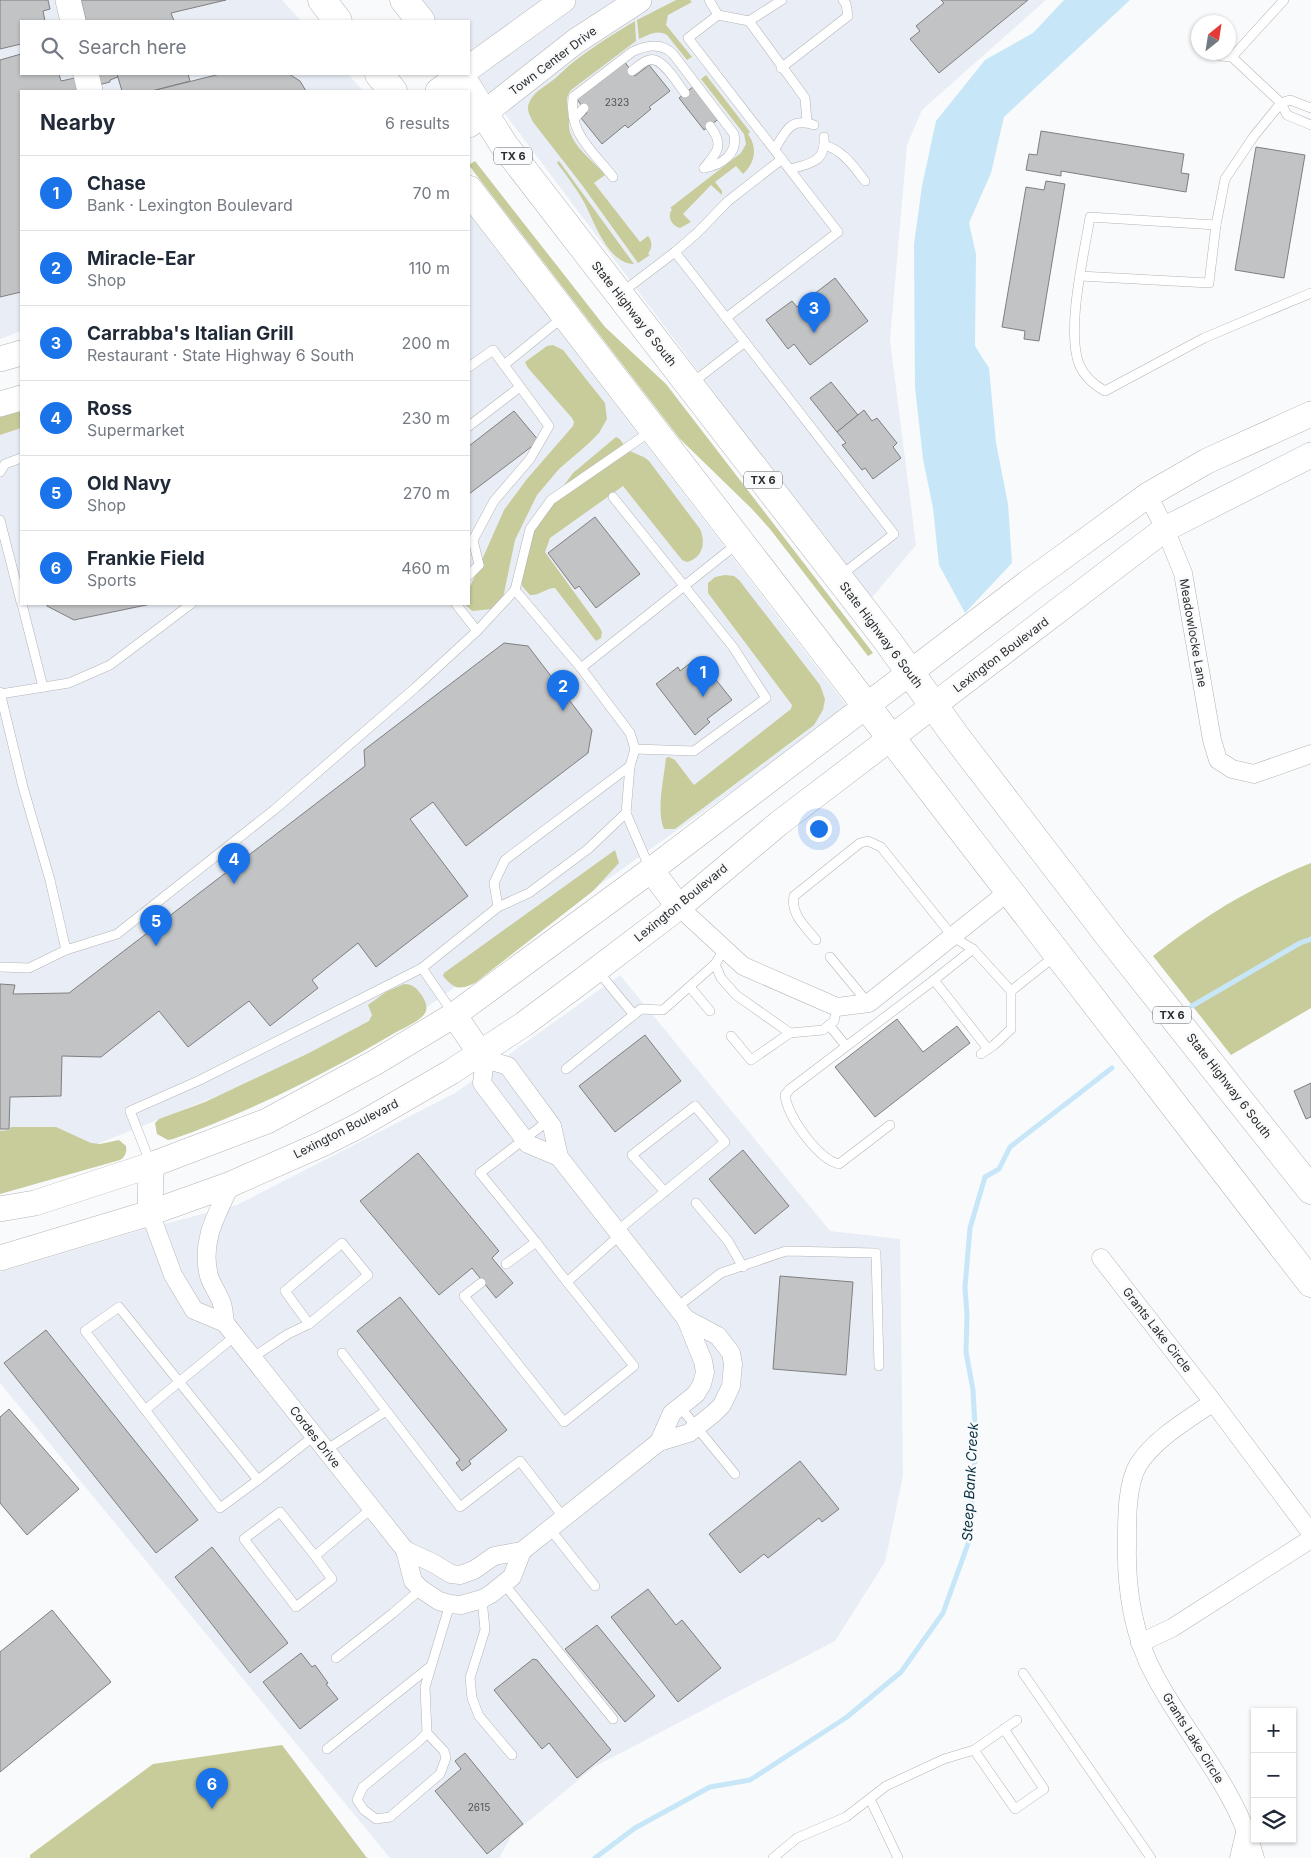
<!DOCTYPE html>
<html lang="en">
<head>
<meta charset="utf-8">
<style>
	:root { --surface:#fff; --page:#f6f6f7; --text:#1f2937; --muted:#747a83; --line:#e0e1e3; --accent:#1a73e8 }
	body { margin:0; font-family:Inter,sans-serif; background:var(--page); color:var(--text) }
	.controls { position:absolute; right:15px; bottom:15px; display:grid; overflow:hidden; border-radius:0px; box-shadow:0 1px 4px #0004 }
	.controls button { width:45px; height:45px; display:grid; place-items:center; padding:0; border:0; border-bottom:1px solid var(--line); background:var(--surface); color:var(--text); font:25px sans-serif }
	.compass { position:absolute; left:1191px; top:15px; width:45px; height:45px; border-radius:50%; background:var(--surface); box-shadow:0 1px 4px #0004; rotate:30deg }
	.you { position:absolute; left:818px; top:828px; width:18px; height:18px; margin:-12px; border:4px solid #fff; border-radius:50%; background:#1a73e8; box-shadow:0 0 0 8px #1a73e833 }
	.badge { display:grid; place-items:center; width:32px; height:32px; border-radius:50%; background:var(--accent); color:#fff; font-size:16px; font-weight:700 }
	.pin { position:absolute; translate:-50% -41px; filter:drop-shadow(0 1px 2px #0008) }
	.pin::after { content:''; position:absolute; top:26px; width:18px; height:15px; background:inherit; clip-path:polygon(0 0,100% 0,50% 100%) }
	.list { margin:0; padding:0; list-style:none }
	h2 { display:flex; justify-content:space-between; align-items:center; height:65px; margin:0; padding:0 20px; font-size:21px }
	h2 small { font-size:16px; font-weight:400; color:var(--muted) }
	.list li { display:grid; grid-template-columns:32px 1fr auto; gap:15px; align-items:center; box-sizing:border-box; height:75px; padding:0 20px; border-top:1px solid var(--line) }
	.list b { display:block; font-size:19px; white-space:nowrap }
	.list p { margin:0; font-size:16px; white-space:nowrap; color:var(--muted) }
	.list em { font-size:16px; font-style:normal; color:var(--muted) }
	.icon { flex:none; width:28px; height:28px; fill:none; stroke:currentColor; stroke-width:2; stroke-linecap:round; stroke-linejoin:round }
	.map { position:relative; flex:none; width:1311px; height:1858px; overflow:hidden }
	.search { position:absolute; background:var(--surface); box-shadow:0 1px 4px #0004; left:20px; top:20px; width:450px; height:55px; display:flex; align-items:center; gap:12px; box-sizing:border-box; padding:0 18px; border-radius:0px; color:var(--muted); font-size:19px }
	.panel { position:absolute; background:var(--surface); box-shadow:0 1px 4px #0004; left:20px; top:90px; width:450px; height:515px; border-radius:0px }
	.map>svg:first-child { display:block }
	.built { fill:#e9eef6 }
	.green { fill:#c8cb9a }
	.water { fill:#c7e7f8 }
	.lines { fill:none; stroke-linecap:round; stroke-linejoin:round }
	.stream { stroke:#c7e7f8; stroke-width:5 }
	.building { fill:#c2c3c4; stroke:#7f7f81 }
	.lane-casing { stroke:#b3b4b6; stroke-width:10 }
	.street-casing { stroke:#b3b4b6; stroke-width:19 }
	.secondary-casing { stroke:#b3b4b6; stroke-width:26 }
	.primary-casing { stroke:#b3b4b6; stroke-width:29 }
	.lane { stroke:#fff; stroke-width:9 }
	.street { stroke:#fff; stroke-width:18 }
	.secondary { stroke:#fff; stroke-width:25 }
	.primary { stroke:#fff; stroke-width:28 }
	.labels { text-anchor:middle; stroke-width:5; stroke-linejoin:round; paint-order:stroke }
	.number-label { font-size:10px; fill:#515152 }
	.shield { fill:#f9fafb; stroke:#69696a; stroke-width:1 }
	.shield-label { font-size:11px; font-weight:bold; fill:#2b2b2c }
	.street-label { font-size:12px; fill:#2b2b2c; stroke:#f9fafb }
	.water-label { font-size:14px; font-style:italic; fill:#052e3f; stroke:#f9fafb }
</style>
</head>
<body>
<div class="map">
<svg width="1311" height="1858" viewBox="0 0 1311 1858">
	<rect width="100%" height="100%" fill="#f9fafb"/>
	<!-- built -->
	<g class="built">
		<path d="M0 0H282L301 21H21V74H348L363 91H21V331L0 339Z"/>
		<path d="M419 0H1046L922 110 907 145 890 340 916 545 870 600 469 66V21H435Z"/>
		<path d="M469 214 849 709 410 1019 0 1183V408L21 402V604H469Z"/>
		<path d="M620 975 830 1231 900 1239 903 1476 885 1562 835 1641 594 1767 512 1835 499 1858H390L0 1383V1272L141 1230 237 1205 455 1093Z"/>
	</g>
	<!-- green -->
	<g class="green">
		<path d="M676 0H690L692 2 668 15 666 25 692 57 687 60 667 35C656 29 649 35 639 39L637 20Z"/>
		<path d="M635 21 636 41 571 90C565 97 567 104 568 112 570 119 568 126 570 132 576 150 594 161 605 175L594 183 640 242 648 236C653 242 652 248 648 254L650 255 638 263 582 185 533 122C530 116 526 110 529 103 534 90 549 85 559 75 580 54 609 37 635 21Z"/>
		<path d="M706 75 750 132 748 134C758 148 755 163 743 174L736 166 715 182 722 191V195L711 185 683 214 691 222 680 228C671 225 667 217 672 209L670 208 741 153 746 144 744 134 701 79Z"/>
		<path d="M475 161 605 327 666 384 873 653 868 656 770 529 751 508 680 439 474 172 469 165Z"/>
		<path d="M559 161 634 264C608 264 594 221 584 202 576 188 567 176 557 163Z"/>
		<path d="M553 345 563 350 605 403 607 419 599 433 588 444 559 469 537 495 515 540 503 598 492 609 472 611 465 604H469V589L504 510 527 479 573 426 574 422 572 418 528 368 525 362 547 346Z"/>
		<path d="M21 401V428L0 435V407Z"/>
		<path d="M616 437C622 439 622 444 627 449 634 454 643 455 649 461L700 529C706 542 703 558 687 562L682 560 623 486 550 538 545 552 600 628 602 632 601 638 596 641 555 588C546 588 539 596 530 595L522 586V578L534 526 573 473Z"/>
		<path d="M725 575 734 576 739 580 820 685 825 699 823 710 814 725 675 829H664C656 811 664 778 666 758L669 757 675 760 694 785 791 709 792 705 708 593V583L715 577Z"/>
		<path d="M615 850 619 863 593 891 475 983C459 990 455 990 443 976L444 973Z"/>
		<path d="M1311 863V1008L1231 1055 1153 956C1204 916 1251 887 1311 863Z"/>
		<path d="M404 984C411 984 416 987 420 993 424 998 429 1007 425 1013 421 1021 401 1029 393 1034 323 1075 249 1112 173 1139L168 1140 157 1134 155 1123 159 1119 205 1102 307 1054 369 1021 372 1015 368 1005 386 992Z"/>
		<path d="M11 1127H56L91 1143 100 1144 119 1140 126 1146C127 1152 125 1157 120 1160L0 1194V1131L9 1130Z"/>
		<path d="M282 1745 367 1858H30V1855L153 1764Z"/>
	</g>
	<!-- water -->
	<path class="water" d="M1064 0H1130L1004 117 991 173 969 223 976 254 975 346 989 368 996 443 1008 504 1012 563 965 613 939 565 933 508 923 459 915 387 914 244 922 186 936 121 985 60 1033 33Z"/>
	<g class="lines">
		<!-- stream -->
		<g class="stream">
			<path d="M1192 1006 1300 943 1311 939"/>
			<path d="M595 1858 635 1828 710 1787 750 1780 847 1717 901 1672 943 1613 969 1541 976 1447 973 1390 966 1352 967 1316 965 1287 970 1228 985 1177 999 1169 1010 1147 1112 1068"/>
		</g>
	</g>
	<!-- building -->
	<g class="building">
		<path d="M0 0H48L50 9 43 11 45 21H21V44L0 49Z"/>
		<path d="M81 0H226L171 13 174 21H86Z"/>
		<path d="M941 0H1028L939 73 910 39 920 31 916 26 944 3Z"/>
		<path d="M21 54V74H59L61 81 93 74H117L118 77 110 80V82L75 91H21V292L0 297V60Z"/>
		<path d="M624 61 635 76 649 65 670 91 649 107 651 109 628 128 625 125 602 144 581 118 587 113 576 98Z"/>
		<path d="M117 74H188L190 81 152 91H122Z"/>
		<path d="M220 74H289L300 81 306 91H152Z"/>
		<path d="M694 86 720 118 704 130 679 98Z"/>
		<path d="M1041 131 1184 154 1181 173 1189 174 1186 192 1061 171V176L1026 170 1029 154 1037 155Z"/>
		<path d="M1256 147 1305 155 1284 278 1235 270Z"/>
		<path d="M1046 181 1065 184 1039 341 1024 339 1025 331 1002 327 1026 187 1044 190Z"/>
		<path d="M835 278 868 321 810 365 794 344 788 349 766 320 792 301 797 307Z"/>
		<path d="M831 382 858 415 837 432 810 398Z"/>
		<path d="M864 410 872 421 877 418 897 443 893 447 901 458 873 479 865 468 862 470 842 445 846 443 837 432Z"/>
		<path d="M514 411 539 441 469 494V446Z"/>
		<path d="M595 517 640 574 596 608 579 586 575 589 548 553Z"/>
		<path d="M47 604H151L74 620 47 606Z"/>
		<path d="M504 643 528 646 592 730 588 753 466 846 433 802 410 819 468 896 376 967 358 943 312 980 318 988 270 1026 249 1001 188 1047 159 1011 101 1057 62 1056 61 1096 10 1097 9 1129H0V984L15 985 13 994 69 993 365 766 364 750Z"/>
		<path d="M698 657 732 700 707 719 710 722 695 735 656 684 678 667 680 671Z"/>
		<path d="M897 1019 923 1052 957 1026 970 1043 875 1117 835 1067Z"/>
		<path d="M645 1035 681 1081 615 1132 579 1086Z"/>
		<path d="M1311 1083V1117L1306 1119 1294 1091Z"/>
		<path d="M743 1150 789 1206 755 1234 709 1179Z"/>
		<path d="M418 1153 499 1251 492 1258 513 1283 496 1298 472 1268 439 1295 360 1201Z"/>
		<path d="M780 1276 853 1282 846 1375 773 1369Z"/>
		<path d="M400 1297 507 1430 469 1461 471 1464 462 1471 456 1463 460 1460 357 1331Z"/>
		<path d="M46 1330 198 1520 156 1553 4 1363Z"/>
		<path d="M9 1409 79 1489 27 1535 0 1503V1417Z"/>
		<path d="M800 1461 839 1509 822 1522 819 1518 768 1558 764 1554 740 1573 709 1534Z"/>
		<path d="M212 1547 288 1643 250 1673 175 1577Z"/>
		<path d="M648 1589 676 1625 682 1620 721 1668 678 1702 611 1617Z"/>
		<path d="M52 1610 111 1682 0 1772V1652Z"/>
		<path d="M597 1625 655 1696 625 1722 565 1649Z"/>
		<path d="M301 1653 312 1667 315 1665 328 1683 326 1684 338 1699 300 1729 263 1682Z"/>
		<path d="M533 1659 537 1660 611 1750 577 1778 549 1743 542 1749 494 1690Z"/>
		<path d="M465 1753 523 1824 487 1854 435 1791 461 1769 455 1761Z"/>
	</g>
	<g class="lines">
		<!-- lane casing -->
		<g class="lane-casing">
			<g id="lane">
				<path d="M709 0 718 15 688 38 838 232 726 318"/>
				<path d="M718 15 749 21 805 98 807 122"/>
				<path d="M749 21 782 0"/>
				<path d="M1216 52 1220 56 1232 57"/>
				<path d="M781 68 848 16 846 4 843 0"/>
				<path d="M632 71C637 67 642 62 649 60 662 56 677 83 685 93"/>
				<path d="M1311 108 1290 100 1281 103 1287 115 1311 125"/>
				<path d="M575 118 584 108"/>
				<path d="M824 145C843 150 854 167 865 181"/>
				<path d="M775 149C785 132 790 117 814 125"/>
				<path d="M704 168C717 152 725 146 710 126"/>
				<path d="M790 169C810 164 826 162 824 137"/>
				<path d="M613 177C593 151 568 134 573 97L632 52C646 45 661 42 673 54L734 134C738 155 721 165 704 168"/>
				<path d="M1216 225 1090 217C1084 255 1066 329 1079 364 1084 376 1094 385 1105 391L1204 338 1311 293"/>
				<path d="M675 252 894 534 840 576"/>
				<path d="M1080 276 1209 283 1216 225 1225 179 1254 136 1281 103 1232 57 1284 0"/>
				<path d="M621 293 675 252 697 233 728 201 782 159"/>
				<path d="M469 367 493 350 504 365"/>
				<path d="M692 383 745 342"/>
				<path d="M469 426 520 387"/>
				<path d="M0 472 5 464 21 458"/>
				<path d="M613 497 733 647 766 698 694 751 635 749"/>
				<path d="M0 520 21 602"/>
				<path d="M479 565 473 540 494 501 530 459 549 426 504 365 563 317"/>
				<path d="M469 575 479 565"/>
				<path d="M515 590 581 668 630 733 635 749 630 766 626 813 650 869"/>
				<path d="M22 604 43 687"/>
				<path d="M456 604 477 631"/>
				<path d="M581 668 737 544"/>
				<path d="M0 692 23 787 50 880 66 950"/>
				<path d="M0 694 69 683 110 665 191 604"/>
				<path d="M498 907 494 883 505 860 630 766"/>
				<path d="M816 940C806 927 790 914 794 896L860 843 868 841 881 847 953 937 973 949 1011 991 1055 956"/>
				<path d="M725 948 715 964 721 978 736 995 790 1033 823 1030 834 1021 837 1007"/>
				<path d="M973 949 934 980 988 1049"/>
				<path d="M830 957 868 1003"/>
				<path d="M0 967 29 968 66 950 117 934 274 810 415 688 477 631 515 590 530 529 551 500 651 431"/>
				<path d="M597 970 634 1015"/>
				<path d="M690 987 710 1011"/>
				<path d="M453 1013 422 968 498 907 529 893 588 849 626 813"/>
				<path d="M829 1025 846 1046"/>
				<path d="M731 1036 751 1060 790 1033"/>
				<path d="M981 1054 994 1045 1011 1029V991"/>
				<path d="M566 1069 641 1009 663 1010 715 964"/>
				<path d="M548 1121 480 1173 536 1242 567 1282"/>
				<path d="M890 1125 839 1164C818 1159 787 1116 785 1095L790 1089 934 980"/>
				<path d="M150 1162 130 1111 200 1080 422 968"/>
				<path d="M696 1203 728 1241 743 1267"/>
				<path d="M617 1231 725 1142 695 1106 632 1155 665 1192"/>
				<path d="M506 1264 536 1242"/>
				<path d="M481 1283 464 1296 564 1422 634 1366 567 1282 620 1235"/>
				<path d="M119 1307 258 1480 220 1508 85 1331Z"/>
				<path d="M677 1307 721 1273 786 1251 876 1253 879 1366"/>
				<path d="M342 1353 460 1507 520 1461 564 1518"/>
				<path d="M252 1358 288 1334 309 1324 368 1275 342 1243 285 1291 309 1324"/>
				<path d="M680 1407 735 1474"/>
				<path d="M145 1410 235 1336"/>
				<path d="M326 1450 386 1411"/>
				<path d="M258 1480 314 1436"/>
				<path d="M550 1529 595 1586"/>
				<path d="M315 1556 332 1579 296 1607 244 1539 280 1512 315 1556 372 1508"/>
				<path d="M504 1584 613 1719"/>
				<path d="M482 1599 485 1630 470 1678 472 1698 479 1716 512 1755"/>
				<path d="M336 1658 393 1613 421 1589"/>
				<path d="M1023 1673 1151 1858"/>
				<path d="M427 1733 444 1751 446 1758 440 1774 390 1817 376 1819 364 1810 357 1800 363 1787 418 1742 427 1733 425 1687 450 1604"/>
				<path d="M327 1749 431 1666"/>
				<path d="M974 1750 1015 1809 1044 1789 1004 1729"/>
				<path d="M870 1799 898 1858"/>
				<path d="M773 1858 797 1838 846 1817 886 1786 944 1759 974 1750 1017 1720"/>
			</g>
		</g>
		<!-- street casing -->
		<g class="street-casing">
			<g id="street">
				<path d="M1148 495 1165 529 1183 573 1212 740 1218 760 1232 769 1254 774 1311 754"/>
				<path d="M679 907 743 966 837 1007 869 1003 1009 891"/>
				<path d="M480 1053 485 1059 508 1066 513 1073 552 1126 559 1157 686 1319 703 1361 705 1372 702 1384 696 1394 672 1413 659 1442"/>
				<path d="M485 1059 482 1083 488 1091 528 1144 559 1157"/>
				<path d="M150 1213 173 1275 194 1310 225 1323 405 1550 413 1581 421 1589 439 1601 450 1604 461 1605 482 1599 491 1594 512 1577 522 1551"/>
				<path d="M1101 1258 1213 1402 1311 1533"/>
				<path d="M225 1323C224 1317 224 1310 222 1304 219 1294 212 1286 209 1276 200 1241 217 1214 231 1184"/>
				<path d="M1213 1402C1188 1420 1155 1438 1138 1465 1126 1486 1127 1523 1127 1547 1126 1590 1134 1638 1155 1676 1187 1736 1237 1790 1255 1858"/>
				<path d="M405 1550 433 1563 451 1574 460 1575 474 1570 494 1556 522 1551 659 1442 689 1433 714 1413 722 1405 731 1386 733 1364 731 1353 718 1336 686 1319"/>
				<path d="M1140 1643 1172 1628 1311 1539"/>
				<path d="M1239 1858 1245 1833"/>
			</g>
		</g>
		<!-- secondary casing -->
		<g class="secondary-casing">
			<g id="secondary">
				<path d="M68 0 73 21"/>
				<path d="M469 68 563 0"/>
				<path d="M86 74 90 91"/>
				<path d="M438 91 461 74"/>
				<path d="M469 125 576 41 639 0"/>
				<path d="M0 359 21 353"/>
				<path d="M0 404 21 398"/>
				<path d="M651 870 679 907"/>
				<path d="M454 1015 480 1053"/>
				<path d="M0 1209 35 1203 151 1165 267 1121 376 1062 454 1015 651 870 1030 581 1148 495 1207 461 1311 414"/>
				<path d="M150 1213 151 1165"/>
				<path d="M0 1258 150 1213 231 1184 322 1144 358 1126 451 1072 524 1024 575 986 679 907 778 824 1165 529 1311 455"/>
			</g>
		</g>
		<!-- primary casing -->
		<g class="primary-casing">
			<g id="primary">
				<path d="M322 0 338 21"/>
				<path d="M404 0 421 21"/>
				<path d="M379 74 393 91"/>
				<path d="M459 74 504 145 889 643 954 734 1109 936 1311 1190"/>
				<path d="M469 190 1311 1283"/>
			</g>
		</g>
		<!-- lane -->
		<use href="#lane" class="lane"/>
		<!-- street -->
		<use href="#street" class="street"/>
		<!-- secondary -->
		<use href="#secondary" class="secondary"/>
		<!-- primary -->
		<use href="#primary" class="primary"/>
	</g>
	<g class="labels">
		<!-- number labels -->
		<g class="number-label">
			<text x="617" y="106">2323</text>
			<text x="479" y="1811">2615</text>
		</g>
		<!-- shield labels -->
		<g class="shield">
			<rect x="494" y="147.5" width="38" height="17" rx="4"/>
			<rect x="744" y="471.5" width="38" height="17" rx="4"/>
			<rect x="1153" y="1006.5" width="38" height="17" rx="4"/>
		</g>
		<g class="shield-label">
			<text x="513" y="160">TX 6</text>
			<text x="763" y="484">TX 6</text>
			<text x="1172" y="1019">TX 6</text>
		</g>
		<!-- street labels -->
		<g class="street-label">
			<text transform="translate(553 61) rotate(-37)" y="4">Town Center Drive</text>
			<text transform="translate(634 314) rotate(52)" y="4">State Highway 6 South</text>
			<text transform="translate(1193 633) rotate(80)" y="4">Meadowlocke Lane</text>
			<text transform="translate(881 635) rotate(53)" y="4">State Highway 6 South</text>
			<text transform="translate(1001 655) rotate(-37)" y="4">Lexington Boulevard</text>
			<text transform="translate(681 903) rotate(-39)" y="4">Lexington Boulevard</text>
			<text transform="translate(1229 1086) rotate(52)" y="4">State Highway 6 South</text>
			<text transform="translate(346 1129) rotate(-27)" y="4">Lexington Boulevard</text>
			<text transform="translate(1157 1330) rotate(52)" y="4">Grants Lake Circle</text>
			<text transform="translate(315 1437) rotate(52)" y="4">Cordes Drive</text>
			<text transform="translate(1193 1738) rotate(58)" y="4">Grants Lake Circle</text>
		</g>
		<!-- water labels -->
		<g class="water-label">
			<text transform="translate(970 1482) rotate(-87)" y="5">Steep Bank Creek</text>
		</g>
	</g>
</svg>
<div class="controls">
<button>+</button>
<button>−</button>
<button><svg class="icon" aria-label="layers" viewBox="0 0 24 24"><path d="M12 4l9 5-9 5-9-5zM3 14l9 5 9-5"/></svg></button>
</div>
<svg class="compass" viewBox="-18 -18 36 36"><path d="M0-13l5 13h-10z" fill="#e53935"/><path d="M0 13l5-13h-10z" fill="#747a83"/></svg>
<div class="you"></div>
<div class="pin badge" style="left:703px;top:697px">1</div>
<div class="pin badge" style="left:563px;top:711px">2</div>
<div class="pin badge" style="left:814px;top:333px">3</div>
<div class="pin badge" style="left:234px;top:884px">4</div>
<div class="pin badge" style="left:156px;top:946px">5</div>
<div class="pin badge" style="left:212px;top:1809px">6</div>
<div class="search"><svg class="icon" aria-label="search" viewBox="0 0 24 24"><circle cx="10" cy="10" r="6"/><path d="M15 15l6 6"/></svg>Search here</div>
<section class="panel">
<h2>Nearby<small>6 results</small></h2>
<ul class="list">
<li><span class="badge">1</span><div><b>Chase</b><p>Bank · Lexington Boulevard</p></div><em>70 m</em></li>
<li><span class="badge">2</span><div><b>Miracle-Ear</b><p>Shop</p></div><em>110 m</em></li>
<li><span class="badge">3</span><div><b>Carrabba's Italian Grill</b><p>Restaurant · State Highway 6 South</p></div><em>200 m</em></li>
<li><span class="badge">4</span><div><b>Ross</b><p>Supermarket</p></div><em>230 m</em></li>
<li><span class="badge">5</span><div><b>Old Navy</b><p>Shop</p></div><em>270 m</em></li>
<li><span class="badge">6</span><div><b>Frankie Field</b><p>Sports</p></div><em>460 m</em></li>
</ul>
</section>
</div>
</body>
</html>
